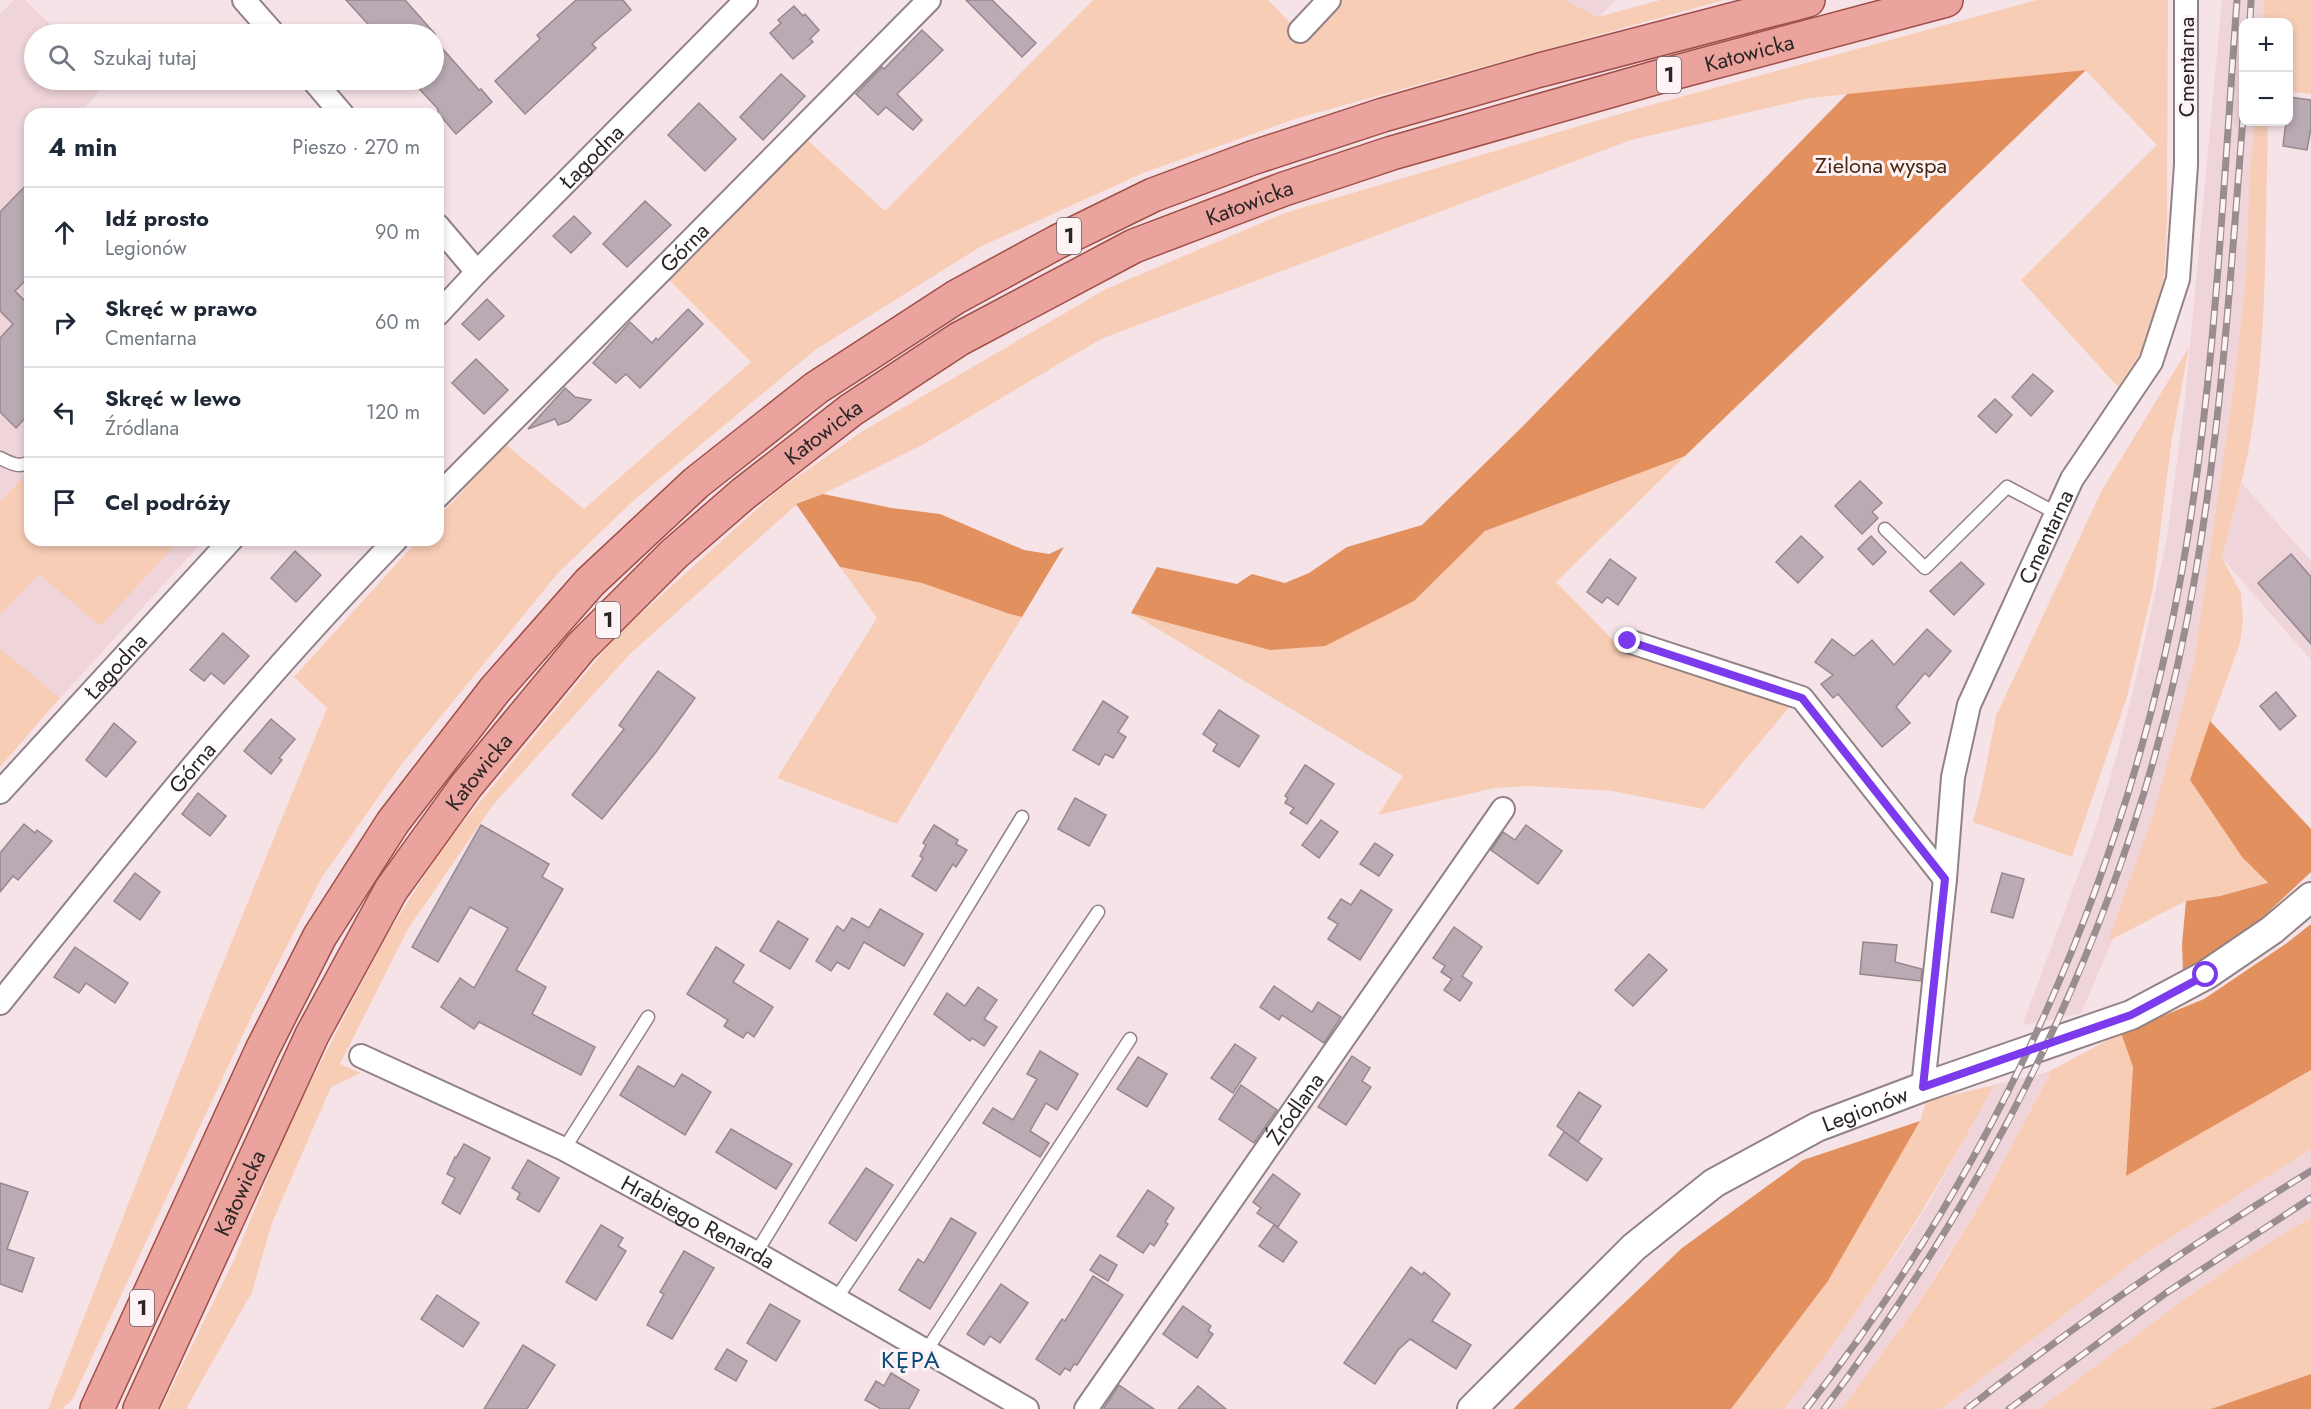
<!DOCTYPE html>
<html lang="pl">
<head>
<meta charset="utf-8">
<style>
	:root { --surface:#fff; --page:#f2f2f3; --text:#1f2937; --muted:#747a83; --line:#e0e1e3 }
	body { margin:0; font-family:Jost,sans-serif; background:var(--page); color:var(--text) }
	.controls { position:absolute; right:18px; top:18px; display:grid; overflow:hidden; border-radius:12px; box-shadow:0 3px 9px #0003 }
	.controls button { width:54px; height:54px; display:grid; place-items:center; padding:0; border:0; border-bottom:2px solid var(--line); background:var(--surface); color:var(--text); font:30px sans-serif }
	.stop { position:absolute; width:18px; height:18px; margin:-14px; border:4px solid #7c3aed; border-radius:50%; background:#fff }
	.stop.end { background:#7c3aed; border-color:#fff; box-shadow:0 2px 6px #0008 }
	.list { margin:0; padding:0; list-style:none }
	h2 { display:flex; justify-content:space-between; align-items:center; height:78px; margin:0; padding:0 24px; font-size:26px }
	h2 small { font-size:20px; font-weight:400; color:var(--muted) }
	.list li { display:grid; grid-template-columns:39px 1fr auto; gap:18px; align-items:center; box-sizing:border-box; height:90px; padding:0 24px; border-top:2px solid var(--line) }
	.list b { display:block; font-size:22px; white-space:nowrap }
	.list p { margin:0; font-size:20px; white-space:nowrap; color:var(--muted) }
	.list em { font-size:20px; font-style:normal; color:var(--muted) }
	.icon { flex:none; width:33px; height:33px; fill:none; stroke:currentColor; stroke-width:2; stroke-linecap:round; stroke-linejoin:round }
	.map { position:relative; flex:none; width:2311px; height:1409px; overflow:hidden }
	.search { position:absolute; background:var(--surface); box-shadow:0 3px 9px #0003; left:24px; top:24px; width:420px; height:66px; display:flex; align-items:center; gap:15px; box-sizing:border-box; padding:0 21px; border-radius:33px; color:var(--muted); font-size:22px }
	.panel { position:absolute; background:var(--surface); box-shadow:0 3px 9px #0003; left:24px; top:108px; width:420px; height:438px; border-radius:18px }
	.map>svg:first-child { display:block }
	.built { fill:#efd4d9 }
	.green { fill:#f8cdb6 }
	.forest { fill:#e3905f }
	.building { fill:#b9aab4; stroke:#968790; stroke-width:1.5 }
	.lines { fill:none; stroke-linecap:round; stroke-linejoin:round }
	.service-casing { stroke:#938285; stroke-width:15 }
	.minor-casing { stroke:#938285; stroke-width:26 }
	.tertiary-casing { stroke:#938285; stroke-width:32 }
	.primary-casing { stroke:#a04f48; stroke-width:36 }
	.service { stroke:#fff; stroke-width:12 }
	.minor { stroke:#fff; stroke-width:22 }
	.tertiary { stroke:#fff; stroke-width:28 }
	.primary { stroke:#eba39d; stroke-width:33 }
	.rail-casing { stroke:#9a8d90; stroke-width:7 }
	.rail { stroke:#fef3f5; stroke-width:4.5; stroke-dasharray:14; stroke-linecap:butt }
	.route { stroke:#7c3aed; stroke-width:8 }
	.labels { text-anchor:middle; stroke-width:6; stroke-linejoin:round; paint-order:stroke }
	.shield { fill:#fef3f5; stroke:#6b6364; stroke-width:1.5 }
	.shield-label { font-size:21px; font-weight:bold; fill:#2c2526 }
	.street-label { font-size:22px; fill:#2c2526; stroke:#fef3f5 }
	.park-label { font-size:22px; fill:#4a2813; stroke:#fef3f5 }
	.neighbourhood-label { font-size:24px; letter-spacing:1.5px; fill:#0a4b7a; stroke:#fef3f5 }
</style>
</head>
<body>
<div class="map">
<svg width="2311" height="1409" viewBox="0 0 2311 1409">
	<rect width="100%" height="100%" fill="#f6e3e7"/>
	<!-- built -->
	<g class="built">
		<path d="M14 0H25L60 34H34V80L107 81 80 114H30V540H204L60 698 0 648V14Z"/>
		<path d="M1564 0H1616L1598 18Z"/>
		<path d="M2222 0H2268L2266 22H2244V122H2259L2243 330 2201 634 2185 703 2152 823 2115 934 2081 1013 2026 1025 2023 1023 2095 830 2118 751 2136 679 2167 538 2185 399Z"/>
		<path d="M2242 483 2311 561V660L2222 558Z"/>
		<path d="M2048 1072 2050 1074 1981 1203 1909 1317 1841 1409H1784L1837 1339 1903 1244 1933 1196 1994 1085Z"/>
		<path d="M2311 1149V1217L2235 1264 2175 1306 2039 1409H1941L2140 1257Z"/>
	</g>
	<!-- green -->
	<g class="green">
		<path d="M1093 0H1268L1305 38 1343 0H1564L1598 17 1660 0H1724L1298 118 1143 173 980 247 815 350 634 500 558 573 401 765 322 877 254 1011 72 1400 62 1409H48L212 990 327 708 294 677 418 540H438V518L505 444 584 509 751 362 666 277 804 137 885 211Z"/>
		<path d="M2037 0H2168L2167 221 2163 299 2144 349 2118 387 2021 280 2157 145 2085 70 1810 98 1631 140 1101 339 922 445 823 494 796 505 630 654 493 805 408 929 340 1064 361 1073 331 1087 272 1223 252 1292 186 1409H161L234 1260 291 1120 385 938 442 848 616 636 777 491 863 431 1106 289 1285 213 1640 108Z"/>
		<path d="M2264 0H2311V94L2289 92 2288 22H2263Z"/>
		<path d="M2255 122H2268C2265 228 2268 337 2250 442 2243 481 2232 519 2222 558L2241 593 2243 621 2240 643 2190 780 2242 857 2268 884 2220 896 2186 901 2108 941 2154 813 2194 663 2234 386 2246 279 2250 173Z"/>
		<path d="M2189 347 2172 438 2153 588 2127 697 2072 857 1973 822 1981 791 1996 716 2102 490Z"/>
		<path d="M1685 456 1556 582 1619 646 1791 705 1704 809 1612 791 1530 786 1495 788 1378 815 1403 776 1131 613 1270 650 1414 601 1485 531Z"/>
		<path d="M30 470V540H180L100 626 39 574 0 615V502Z"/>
		<path d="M840 567 922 583 1022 617 897 824 777 778 877 618Z"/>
		<path d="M0 648 60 698 0 767Z"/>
		<path d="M2121 1033 2133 1067 2126 1175 2311 1070V1149L2140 1257 1941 1409H1841L1909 1317 1943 1265 1981 1203 2050 1074 2048 1072Z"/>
		<path d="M1994 1085C1932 1201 1865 1306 1784 1409H1731L1828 1281 1920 1121 1926 1101Z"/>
		<path d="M2311 1217V1374L2211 1409H2039L2175 1306 2235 1264Z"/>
	</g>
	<!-- forest -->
	<g class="forest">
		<path d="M2086 70 1685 456 1485 531 1414 601 1325 646 1270 650 1131 613 1157 567 1237 584 1252 574 1285 583 1309 573 1347 547 1422 525 1522 427 1847 94Z"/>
		<path d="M823 494 892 508 940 514 1024 550 1049 554 1064 547 1022 617 1010 614 922 583 840 567 796 504Z"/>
		<path d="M2210 721 2311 829V872L2262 918 2183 975 2182 944 2186 901 2220 896 2268 883 2242 857 2190 780Z"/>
		<path d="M2311 924V1070L2126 1176 2133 1067 2121 1033 2204 999 2287 943Z"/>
		<path d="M1920 1121 1828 1281 1731 1409H1513L1682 1248 1803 1160Z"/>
		<path d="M2311 1374V1409H2211Z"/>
	</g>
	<!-- building -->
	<g class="building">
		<path d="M346 0H405L435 34H377Z"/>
		<path d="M576 0H623L631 10 592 44 596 48 525 114 495 81 540 39 537 35Z"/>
		<path d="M966 0H992L1036 43 1022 57Z"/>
		<path d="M794 6 803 16 805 14 819 30 810 39 813 42 793 59 770 33 781 23 778 20Z"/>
		<path d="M922 30 943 50 897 94 922 120 913 130 886 107 878 115 856 94 882 67 884 69Z"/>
		<path d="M434 39 479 90 481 89 492 102 456 134 438 113V109L411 80H434Z"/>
		<path d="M781 74 805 96 763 140 740 117Z"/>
		<path d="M2289 97 2311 100V128L2307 150 2283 146 2286 122H2289Z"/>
		<path d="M699 103 736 139 705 171 668 135Z"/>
		<path d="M30 181V276L15 291 30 306V413L16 428 0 412V338L13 324 0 311V212Z"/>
		<path d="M645 201 671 225 627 267 603 244Z"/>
		<path d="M574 216 591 233 571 253 553 236Z"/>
		<path d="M487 299 504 316 479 340 462 324Z"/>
		<path d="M688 309 703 324 640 388 626 374 616 383 593 363 630 322 652 343 656 338 658 340Z"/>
		<path d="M476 359 508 390 484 414 452 383Z"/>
		<path d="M2033 374 2053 391 2031 416 2012 397Z"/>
		<path d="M565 388 575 397 591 400 569 421 558 425 555 419 528 429Z"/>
		<path d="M1995 399 2012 415 1996 433 1978 416Z"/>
		<path d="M1860 481 1882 503 1872 512 1878 518 1862 534 1835 506Z"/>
		<path d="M1801 536 1823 557 1798 583 1776 562Z"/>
		<path d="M1871 536 1886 552 1873 565 1858 549Z"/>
		<path d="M295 551 321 575 296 602 271 578Z"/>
		<path d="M2291 554 2311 577V644L2258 583Z"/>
		<path d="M1610 559 1636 578 1618 605 1607 597 1602 603 1587 592Z"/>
		<path d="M1961 562 1984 584 1954 615 1930 591Z"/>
		<path d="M1927 629 1951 651 1929 677 1925 673 1896 707 1910 723 1882 747 1838 694 1833 698 1821 684 1833 675 1815 662 1832 639 1854 656 1872 640 1894 665Z"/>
		<path d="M223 633 249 656 224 684 211 673 204 681 190 670Z"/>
		<path d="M658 671 695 698 656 752 602 819 572 795 624 729 619 725Z"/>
		<path d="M2276 692 2296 716 2280 730 2260 706Z"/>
		<path d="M1103 701 1128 717 1118 732 1126 737 1113 758 1105 754 1099 765 1073 750Z"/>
		<path d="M1219 710 1259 736 1239 767 1213 751 1217 744 1203 734Z"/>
		<path d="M271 719 295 739 279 758 282 760 271 774 244 751Z"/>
		<path d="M114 723 136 742 106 777 86 760Z"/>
		<path d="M1305 765 1334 784 1307 824 1290 813 1294 808 1285 803 1288 798 1285 796Z"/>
		<path d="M198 793 226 816 210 836 182 814Z"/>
		<path d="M1075 798 1106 815 1089 846 1058 829Z"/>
		<path d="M1321 820 1338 832 1319 858 1302 845Z"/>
		<path d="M24 824 35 833 37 830 52 841 18 880 13 876 0 892V853Z"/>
		<path d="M481 825 549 864 542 877 563 889 516 970 546 987 532 1014 595 1047 581 1075 479 1022 474 1029 441 1007 460 978 474 988 508 928 470 907 438 962 412 947Z"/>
		<path d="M934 825 958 840 956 844 967 850 956 867 953 864 936 891 912 876 923 858 920 856 926 845 923 843Z"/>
		<path d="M1526 825 1562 851 1538 884 1491 850 1503 832 1515 840Z"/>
		<path d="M1375 843 1393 855 1379 876 1360 864Z"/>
		<path d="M135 873 160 892 140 920 114 901Z"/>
		<path d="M2002 873 2024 879 2013 918 1991 912Z"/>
		<path d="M1361 890 1392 910 1360 960 1328 939 1338 924 1328 918 1341 899 1351 905Z"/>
		<path d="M880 909 923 934 904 966 864 942 849 969 837 962 831 971 816 961 837 926 844 931 852 918 869 928Z"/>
		<path d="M778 921 808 939 790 969 760 951Z"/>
		<path d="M1454 927 1482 947 1462 976 1472 983 1460 1001 1444 990 1452 979 1441 972 1445 966 1433 958Z"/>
		<path d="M1863 942 1897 945 1895 962 1922 969 1921 981 1860 974Z"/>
		<path d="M75 947 128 983 115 1003 86 983 79 993 54 977Z"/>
		<path d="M716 947 744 965 733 982 773 1007 754 1037 747 1032 743 1038 724 1026 728 1020 687 994Z"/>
		<path d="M1649 954 1667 970 1633 1006 1615 990Z"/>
		<path d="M1274 986 1312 1012 1318 1002 1341 1017 1324 1043 1282 1015 1279 1020 1260 1007Z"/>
		<path d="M978 987 997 1000 984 1019 997 1027 984 1046 972 1038 970 1041 934 1014 947 993 965 1006Z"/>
		<path d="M1235 1044 1256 1058 1233 1093 1211 1078Z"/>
		<path d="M1040 1051 1078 1074 1057 1110 1046 1103 1030 1131 1049 1143 1040 1157 983 1123 993 1108 1013 1120 1037 1079 1027 1074Z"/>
		<path d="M1352 1056 1370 1068 1362 1081 1371 1087 1346 1125 1318 1107Z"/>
		<path d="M1138 1057 1167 1074 1147 1107 1117 1089Z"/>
		<path d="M638 1066 674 1087 682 1074 711 1092 685 1135 620 1095Z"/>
		<path d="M1241 1085 1277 1110 1254 1143 1219 1119Z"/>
		<path d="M1579 1092 1601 1106 1578 1142 1557 1126Z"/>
		<path d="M731 1129 792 1164 776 1189 716 1152Z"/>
		<path d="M1564 1132 1602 1159 1587 1181 1549 1155Z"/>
		<path d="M464 1144 490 1158 460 1214 442 1203 455 1178 447 1174 455 1157 456 1158Z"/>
		<path d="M528 1160 559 1178 539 1212 517 1199 520 1193 512 1188Z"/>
		<path d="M866 1168 893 1185 856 1241 829 1223Z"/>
		<path d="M1273 1174 1300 1194 1278 1227 1257 1213 1261 1208 1253 1202Z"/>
		<path d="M0 1183 28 1192 7 1249 34 1258 22 1292 0 1284Z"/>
		<path d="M1148 1190 1174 1208 1165 1222 1168 1224 1154 1246 1150 1243 1143 1253 1117 1236Z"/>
		<path d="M951 1218 976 1233 930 1309 899 1290 918 1259 924 1263Z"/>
		<path d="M601 1225 623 1238 618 1246 626 1251 596 1300 566 1282Z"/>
		<path d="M1274 1225 1297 1242 1283 1262 1259 1246Z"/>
		<path d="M684 1251 714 1268 672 1339 647 1325 664 1294 660 1292Z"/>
		<path d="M1100 1255 1117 1265 1108 1281 1090 1270Z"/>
		<path d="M1411 1267 1422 1275 1424 1272 1450 1294 1432 1321 1471 1345 1456 1369 1410 1339 1398 1350 1375 1384 1344 1363Z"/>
		<path d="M1093 1276 1123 1295 1077 1365 1074 1364 1070 1371 1065 1368 1060 1375 1036 1359 1062 1319 1065 1321Z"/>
		<path d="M1001 1284 1028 1303 1000 1343 990 1336 984 1345 967 1334Z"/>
		<path d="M437 1295 479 1323 463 1347 421 1319Z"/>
		<path d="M770 1304 800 1321 776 1361 747 1343Z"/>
		<path d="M1183 1306 1211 1326 1208 1331 1213 1334 1197 1358 1163 1334Z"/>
		<path d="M523 1345 555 1365 527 1409H484Z"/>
		<path d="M727 1349 747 1361 736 1381 715 1369Z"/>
		<path d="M891 1373 919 1390 909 1409H881L865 1400 876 1381 884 1386Z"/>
		<path d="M1119 1385 1154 1409H1103Z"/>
		<path d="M1198 1386 1226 1409H1178Z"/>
	</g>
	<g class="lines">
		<!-- service casing -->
		<g class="service-casing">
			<g id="service">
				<path d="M0 458C10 463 21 469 30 461"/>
				<path d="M1885 529 1925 568 2007 487 2056 513"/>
				<path d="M564 1149 648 1017"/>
				<path d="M756 1253 1022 817"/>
				<path d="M836 1299 1098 912"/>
				<path d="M926 1351 1130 1039"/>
			</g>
		</g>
		<!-- minor casing -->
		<g class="minor-casing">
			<g id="minor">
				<path d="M244 0 274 34"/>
				<path d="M1300 31 1329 0"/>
				<path d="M313 80 342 114"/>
				<path d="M438 226 477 272"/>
				<path id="s1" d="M438 314 477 272 746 0"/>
				<path id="s2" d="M438 496 929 0"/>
				<path d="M1628 641 1802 698 1945 879"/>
				<path id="s3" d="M0 792 231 540"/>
				<path id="s4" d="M0 1003C127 845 254 686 396 540"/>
				<path id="s5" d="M361 1056 564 1149 756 1253 1027 1409"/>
				<path id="s6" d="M1923 1087 1945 879 1953 777 1969 705 2072 479 2151 362 2178 279 2186 165V0"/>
				<path id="s7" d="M1086 1409 1503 809"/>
			</g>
		</g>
		<!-- tertiary casing -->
		<g class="tertiary-casing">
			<g id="tertiary">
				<path id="s8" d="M1472 1409 1634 1247 1714 1183 1817 1127 1923 1087 2131 1015 2206 975 2272 930 2311 897"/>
			</g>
		</g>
		<!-- primary casing -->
		<g class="primary-casing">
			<g id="primary">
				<path d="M97 1409 262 1050 320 936 393 822 494 691 590 582 696 483 816 388 956 297 1057 242 1153 195 1252 158 1383 115 1540 70 1808 0"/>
				<path id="s9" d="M140 1409 312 1035 391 890 466 786 581 647 674 554 743 494 851 410 959 339 1134 246 1284 189 1392 153 1658 77 1946 0"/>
			</g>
		</g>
		<!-- service -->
		<use href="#service" class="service"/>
		<!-- minor -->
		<use href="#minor" class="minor"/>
		<!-- tertiary -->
		<use href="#tertiary" class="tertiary"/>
		<!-- primary -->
		<use href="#primary" class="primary"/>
		<!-- rail casing -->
		<g class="rail-casing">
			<g id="rail">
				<path d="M2250 22 2251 0"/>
				<path d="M1806 1409C1998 1165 2127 876 2182 571 2215 383 2223 190 2237 0"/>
				<path d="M1824 1409C2013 1158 2144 882 2196 571 2222 417 2232 260 2244 104"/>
				<path d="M1967 1409C2077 1323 2192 1244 2311 1171"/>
				<path d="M2009 1409 2166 1293 2311 1198"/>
			</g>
		</g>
		<!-- rail -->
		<use href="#rail" class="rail"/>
	</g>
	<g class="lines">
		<!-- route -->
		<path class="route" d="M1628 641 1802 698 1945 879 1923 1087 2131 1015 2206 975"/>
	</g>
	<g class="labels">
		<!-- shield labels -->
		<g class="shield">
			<rect x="1657" y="57" width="24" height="36" rx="4.5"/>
			<rect x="1057" y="218" width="24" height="36" rx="4.5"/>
			<rect x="596" y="602" width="24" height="36" rx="4.5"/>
			<rect x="130" y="1290" width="24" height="36" rx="4.5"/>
		</g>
		<g class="shield-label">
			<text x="1669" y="82">1</text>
			<text x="1069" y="243">1</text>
			<text x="608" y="627">1</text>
			<text x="142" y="1315">1</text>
		</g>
		<!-- street labels -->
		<g class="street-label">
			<text dy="8" stroke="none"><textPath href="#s9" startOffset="2218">Katowicka</textPath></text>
			<text transform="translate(2186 67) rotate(-90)" y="8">Cmentarna</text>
			<text dy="8" stroke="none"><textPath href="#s1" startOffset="220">Łagodna</textPath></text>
			<text dy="8" stroke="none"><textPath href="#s9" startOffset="1696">Katowicka</textPath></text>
			<text dy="8" stroke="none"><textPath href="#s2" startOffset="350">Górna</textPath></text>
			<text dy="8" stroke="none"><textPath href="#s9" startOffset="1210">Katowicka</textPath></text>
			<text dy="8" stroke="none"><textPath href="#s6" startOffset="570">Cmentarna</textPath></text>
			<text dy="8" stroke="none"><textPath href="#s3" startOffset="171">Łagodna</textPath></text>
			<text dy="8" stroke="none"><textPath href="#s4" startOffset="304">Górna</textPath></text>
			<text dy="8" stroke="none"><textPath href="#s9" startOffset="724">Katowicka</textPath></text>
			<text dy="8" stroke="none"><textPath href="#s7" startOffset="366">Źródlana</textPath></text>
			<text dy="8" stroke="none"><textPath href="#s8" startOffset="500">Legionów</textPath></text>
			<text dy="8" stroke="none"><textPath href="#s9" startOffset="238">Katowicka</textPath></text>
			<text dy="8" stroke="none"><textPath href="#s5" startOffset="376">Hrabiego Renarda</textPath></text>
		</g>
		<!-- park labels -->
		<g class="park-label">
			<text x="1881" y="173">Zielona wyspa</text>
		</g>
		<!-- neighbourhood labels -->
		<g class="neighbourhood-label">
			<text x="911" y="1368">KĘPA</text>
		</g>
	</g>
</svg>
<div class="controls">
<button>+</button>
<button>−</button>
</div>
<div class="stop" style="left:2206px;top:975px"></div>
<div class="stop end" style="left:1628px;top:641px"></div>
<div class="search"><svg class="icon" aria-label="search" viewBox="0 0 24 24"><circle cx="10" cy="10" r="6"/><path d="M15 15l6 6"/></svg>Szukaj tutaj</div>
<section class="panel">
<h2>4 min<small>Pieszo · 270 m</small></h2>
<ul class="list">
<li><svg class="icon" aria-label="ahead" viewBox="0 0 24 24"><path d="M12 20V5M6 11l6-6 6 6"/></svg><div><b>Idź prosto</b><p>Legionów</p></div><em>90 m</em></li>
<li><svg class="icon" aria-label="right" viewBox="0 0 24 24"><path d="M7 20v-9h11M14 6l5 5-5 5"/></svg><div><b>Skręć w prawo</b><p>Cmentarna</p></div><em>60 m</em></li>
<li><svg class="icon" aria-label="left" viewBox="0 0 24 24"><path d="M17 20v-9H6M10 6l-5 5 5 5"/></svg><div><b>Skręć w lewo</b><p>Źródlana</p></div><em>120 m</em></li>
<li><svg class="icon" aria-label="arrive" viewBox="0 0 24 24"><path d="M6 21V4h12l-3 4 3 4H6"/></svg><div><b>Cel podróży</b></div></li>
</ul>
</section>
</div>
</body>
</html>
